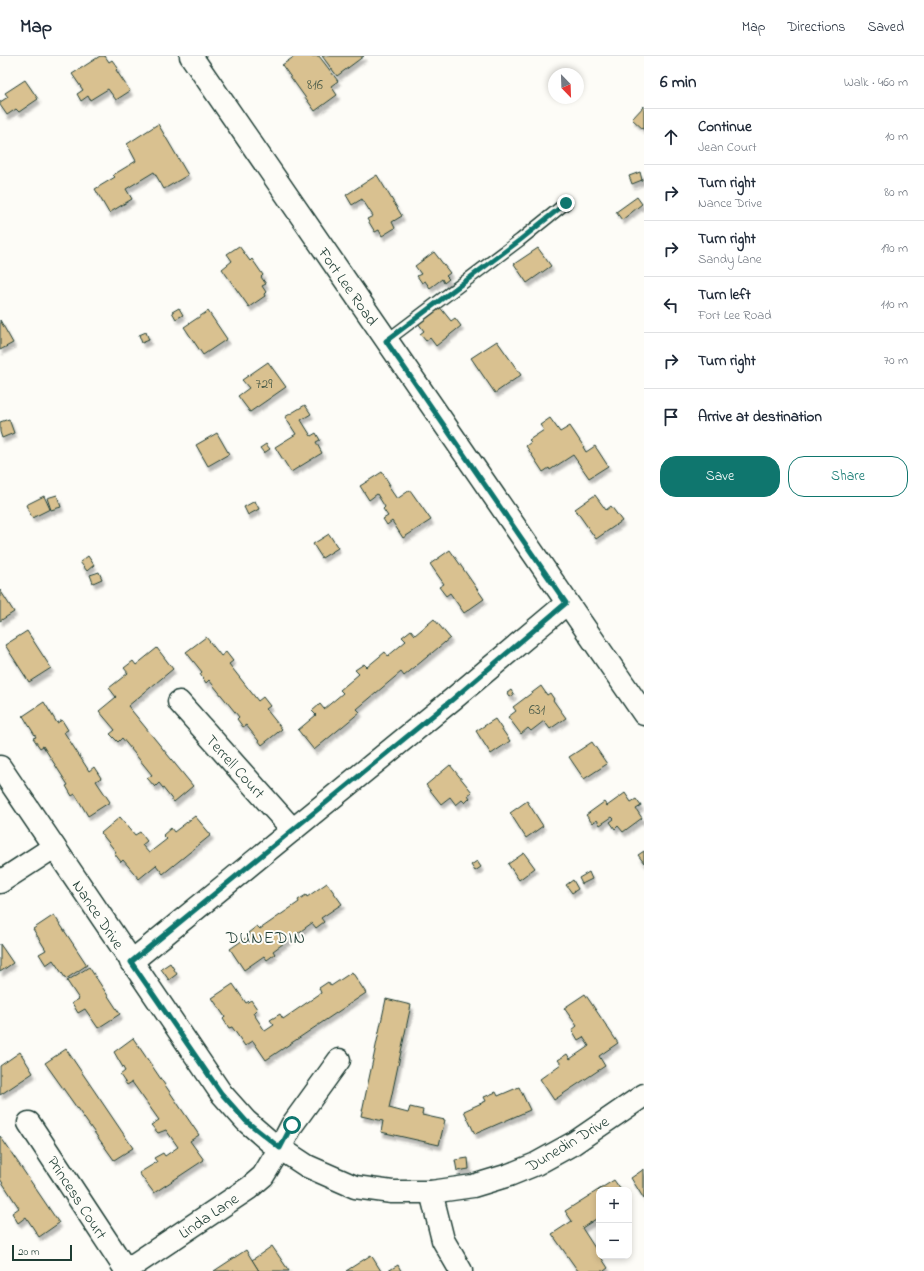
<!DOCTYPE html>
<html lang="en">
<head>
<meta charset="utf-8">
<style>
	:root { --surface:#fff; --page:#f6f6f7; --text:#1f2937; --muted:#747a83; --line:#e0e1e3; --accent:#0f766e }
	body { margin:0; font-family:"Indie Flower",sans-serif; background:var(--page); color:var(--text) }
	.controls { position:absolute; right:12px; bottom:12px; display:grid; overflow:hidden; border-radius:8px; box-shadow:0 2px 6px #0003 }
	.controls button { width:36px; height:36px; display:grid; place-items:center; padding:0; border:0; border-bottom:1px solid var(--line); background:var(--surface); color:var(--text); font:20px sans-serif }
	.compass { position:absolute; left:548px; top:12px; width:36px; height:36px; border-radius:50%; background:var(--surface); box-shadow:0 2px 6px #0003; rotate:157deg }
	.scale { position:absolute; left:12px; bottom:10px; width:60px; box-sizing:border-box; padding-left:4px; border:2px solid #1f3d34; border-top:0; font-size:11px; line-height:14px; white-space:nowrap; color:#1f3d34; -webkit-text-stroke:3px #fdfcf7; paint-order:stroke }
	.stop { position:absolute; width:12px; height:12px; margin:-9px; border:3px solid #0f766e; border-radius:50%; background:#fff }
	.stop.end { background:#0f766e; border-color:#fff; box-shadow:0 1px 4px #0008 }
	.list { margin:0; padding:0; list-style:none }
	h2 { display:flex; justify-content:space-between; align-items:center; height:52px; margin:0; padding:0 16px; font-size:17px }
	h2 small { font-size:13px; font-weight:400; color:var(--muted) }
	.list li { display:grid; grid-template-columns:26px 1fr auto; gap:12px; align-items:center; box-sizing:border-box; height:56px; padding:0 16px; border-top:1px solid var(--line) }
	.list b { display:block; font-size:15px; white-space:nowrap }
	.list p { margin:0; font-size:13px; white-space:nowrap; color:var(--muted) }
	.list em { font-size:13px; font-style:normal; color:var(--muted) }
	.actions { display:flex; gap:8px; padding:12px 16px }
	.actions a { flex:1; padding:9px 0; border:1px solid var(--accent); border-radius:16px; text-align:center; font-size:14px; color:var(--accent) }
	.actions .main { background:var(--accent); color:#fff }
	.icon { flex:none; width:22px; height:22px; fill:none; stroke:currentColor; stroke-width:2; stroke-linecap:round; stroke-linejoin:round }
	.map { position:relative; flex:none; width:644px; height:1215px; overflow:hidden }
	header { display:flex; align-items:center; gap:24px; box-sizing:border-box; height:56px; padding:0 20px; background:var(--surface); border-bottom:1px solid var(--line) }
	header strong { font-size:19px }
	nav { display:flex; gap:22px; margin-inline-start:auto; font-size:14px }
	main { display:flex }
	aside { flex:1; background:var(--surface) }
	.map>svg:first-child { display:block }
	.building { fill:#d9c190; stroke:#1f3d34; filter:url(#shadow) }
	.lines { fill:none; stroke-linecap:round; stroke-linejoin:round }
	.lane-casing { stroke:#1f3d34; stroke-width:14 }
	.street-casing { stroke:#1f3d34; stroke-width:25 }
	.secondary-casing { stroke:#1f3d34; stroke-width:25 }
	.lane { stroke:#fdfcf7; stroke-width:11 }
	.street { stroke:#fdfcf7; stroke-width:22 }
	.secondary { stroke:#fdfcf7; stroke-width:22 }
	.route { stroke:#0f766e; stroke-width:5 }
	.labels { text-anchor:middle; stroke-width:4; stroke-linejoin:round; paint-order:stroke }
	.number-label { font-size:14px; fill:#4e5e4b }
	.street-label { font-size:16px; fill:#1f3d34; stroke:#fdfcf7 }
	.neighbourhood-label { font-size:17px; letter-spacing:1px; fill:#1f3d34; stroke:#fdfcf7 }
</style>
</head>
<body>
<header>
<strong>Map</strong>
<nav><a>Map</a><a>Directions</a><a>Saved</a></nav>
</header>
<main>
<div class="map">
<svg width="644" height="1215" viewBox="0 0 644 1215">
	<defs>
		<filter id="shadow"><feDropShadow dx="2.5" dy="4.5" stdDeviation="1" flood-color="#0004"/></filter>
	</defs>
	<rect width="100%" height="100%" fill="#fdfcf7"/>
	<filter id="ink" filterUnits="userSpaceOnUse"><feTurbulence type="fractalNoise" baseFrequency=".025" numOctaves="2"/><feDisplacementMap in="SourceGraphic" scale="8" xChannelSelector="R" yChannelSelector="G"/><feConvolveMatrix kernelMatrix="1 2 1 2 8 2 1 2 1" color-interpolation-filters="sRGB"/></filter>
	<g filter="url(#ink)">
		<!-- building -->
		<g class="building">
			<path d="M100 0H105L109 6 112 4 118 12 116 14 130 35 116 44 108 33 90 44 88 40 81 45 77 38 83 34 72 18Z"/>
			<path d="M295 0H319L338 25 331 30 337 39 315 55 282 9Z"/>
			<path d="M322 0H364L337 20Z"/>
			<path d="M25 24 38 43 19 56 16 53 7 59 0 49V46L8 41 5 37Z"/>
			<path d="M644 50V74L632 63Z"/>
			<path d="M158 68 188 119 164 133 154 116 126 133 132 143 109 157 95 133 115 121 113 119 136 105 127 88Z"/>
			<path d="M640 116 642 124 632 128 629 120Z"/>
			<path d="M377 119 402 160 392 166 395 172 382 180 379 174 375 176 367 163 373 160 362 143 352 149 346 139Z"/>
			<path d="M637 141 642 148 622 164 616 156Z"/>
			<path d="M239 190 250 205 252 203 263 219 261 221 266 228 262 230 266 236 264 238 265 240 249 251 222 213 232 205 227 198Z"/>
			<path d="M538 192 551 210 527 227 514 208Z"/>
			<path d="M434 196 450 217 446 220 449 223 444 227 442 223 430 232 425 225 422 227 417 220 421 218 415 210Z"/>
			<path d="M439 250 451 265 455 262 461 270 436 290 430 282 426 285 420 278 424 275 418 267Z"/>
			<path d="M179 252 183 259 176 263 172 256Z"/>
			<path d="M208 255 227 283 203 299 184 271Z"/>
			<path d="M0 264 13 287 0 294Z"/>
			<path d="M146 276 149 284 142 287 139 279Z"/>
			<path d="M497 285 521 319 495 337 471 302Z"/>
			<path d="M268 306 286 331 250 356 238 340 249 332 242 324Z"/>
			<path d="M305 349 311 358 301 364 311 380 316 377 320 384 316 386 322 397 291 416 275 391 296 378 285 361Z"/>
			<path d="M550 362 560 376 570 370 584 391H583L586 396 595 390 608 410 589 422 573 399 550 414 549 412 543 416 526 390 531 386 529 384 544 374 540 369Z"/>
			<path d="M9 363 14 377 2 382 0 376V366Z"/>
			<path d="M217 377 229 398 208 410 196 389Z"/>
			<path d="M266 388 270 393 264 397 260 392Z"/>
			<path d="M382 416 390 429 388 430 397 443 410 434 431 464 403 482 392 465 387 469 383 463 388 460 383 453 385 451 377 438 369 444 360 430Z"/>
			<path d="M57 439 61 451 51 454 47 442Z"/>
			<path d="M595 439 606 454 611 450 622 465 596 483 575 453Z"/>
			<path d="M44 440 50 453 32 462 26 449Z"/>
			<path d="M255 445 259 453 248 459 244 451Z"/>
			<path d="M329 478 338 492 322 502 313 488Z"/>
			<path d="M450 494 484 543 464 557 450 537 446 540 439 531 444 528 430 508Z"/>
			<path d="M88 500 94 509 87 515 80 506Z"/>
			<path d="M99 516 102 523 93 527 90 519Z"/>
			<path d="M0 534 14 556 0 565Z"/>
			<path d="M434 563 450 582 404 620 401 616 357 653 360 656 314 694 298 674 316 659 312 655 320 648 324 653 343 637 340 634 359 618 355 614 364 608 367 611 385 596 388 600 406 585 402 581 411 574 415 579Z"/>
			<path d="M27 575 51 612 29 626 5 589Z"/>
			<path d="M206 581 221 600 226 596 233 605 229 608 258 645 263 641 270 650 266 653 282 673 262 689 246 669 243 671 237 663 239 661 209 624 206 627 200 618 202 616 186 596Z"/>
			<path d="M157 592 173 613 128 650 193 730 174 746 159 727 155 731 147 722 152 719 122 682 118 686 110 678 115 674 99 655 116 641 109 632 128 617 124 612 133 605 136 609Z"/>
			<path d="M541 630 547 639 550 637 554 643 553 644 566 662 550 673 544 665 531 675 528 672 521 678 508 661 516 655 513 651Z"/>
			<path d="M511 634 514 639 510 641 507 637Z"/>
			<path d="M44 646 57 667 62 664 68 674 64 676 89 715 94 711 101 722 96 725 110 746 88 760 75 738 72 740 66 730 68 729 43 690 40 692 33 682 36 681 23 660Z"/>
			<path d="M495 663 510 685 491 698 476 675Z"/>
			<path d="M592 686 607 708 584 723 569 701Z"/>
			<path d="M450 709 472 736 468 739 470 742 465 747 462 744 456 749 450 741 441 748 426 729Z"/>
			<path d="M625 737 631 746 636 743 641 750 636 753 642 762 623 776 618 770 615 773 610 766 614 763 612 761 600 769 597 764 592 767 586 759 604 746 607 750Z"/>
			<path d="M527 745 543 770 526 782 510 757Z"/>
			<path d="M195 760 211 779 163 818 156 809 139 823 123 804 121 806 114 797 116 796 101 777 120 761 135 779 140 776 147 785 142 789 149 797 167 783 163 779 171 772 174 776Z"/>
			<path d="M644 795V807L638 799Z"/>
			<path d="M524 797 535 812 519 824 508 808Z"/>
			<path d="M477 805 481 811 475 815 471 809Z"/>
			<path d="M589 816 592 823 582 828 579 822Z"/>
			<path d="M573 824 578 833 572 837 566 829Z"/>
			<path d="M327 827 342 848 321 862 324 866 316 872 312 867 273 895 275 898 267 904 264 900 244 914 230 893 250 879 248 877 257 870 260 873 299 846 298 844 306 839 307 841Z"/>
			<path d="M54 859 87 909 66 923 53 904 46 909 39 898 46 894 33 873Z"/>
			<path d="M0 888 13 907 0 916Z"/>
			<path d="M170 907 177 918 169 924 161 913Z"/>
			<path d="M89 911 120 958 98 972 85 953 78 957 72 947 79 943 67 925Z"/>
			<path d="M352 916 366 937 266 1004 253 985 245 990 232 971 229 972 223 963 225 961 212 942 233 928 246 947 251 944 257 953 253 957 265 975 274 969 270 964 280 958 283 963 321 937 319 932 328 926 331 930Z"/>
			<path d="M585 938 618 987 599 1000 605 1010 554 1044 540 1023 561 1008 558 1004 567 998 570 1003 589 990 583 981 578 984 572 974 577 970 564 952Z"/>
			<path d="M386 943 411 949 389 1052 408 1057 410 1051 423 1054 422 1059 445 1064 439 1089 381 1076 383 1065 361 1060Z"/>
			<path d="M133 982 199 1079 190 1085 204 1104 154 1137 139 1117 157 1106 154 1102 163 1097 165 1100 178 1091 166 1074 158 1077 151 1069 159 1064 132 1026 127 1029 120 1019 125 1015 114 996Z"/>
			<path d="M66 993 133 1092 114 1104 45 1007Z"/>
			<path d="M20 996 33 1017 0 1039V1010Z"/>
			<path d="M519 1031 530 1054 475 1078 464 1055 486 1045 484 1041 496 1036 498 1040Z"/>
			<path d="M0 1080 59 1167 39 1181 26 1161 18 1167 12 1157 19 1152 0 1123Z"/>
			<path d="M468 1102 469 1113 457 1115 455 1104Z"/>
			<path d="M644 1113V1143L631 1122Z"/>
			<path d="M614 1124 621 1134H599V1161L582 1172 608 1212 604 1215H578L552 1178 572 1165 565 1155Z"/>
			<path d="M272 1190 289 1215H259L252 1204Z"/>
			<path d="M246 1194 259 1215H214Z"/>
			<path d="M371 1199 381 1215H346Z"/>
			<path d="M398 1209 401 1215H388Z"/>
		</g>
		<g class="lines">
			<!-- lane casing -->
			<g class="lane-casing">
				<path id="lane" d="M386 285 520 184 566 147"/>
			</g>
			<!-- street casing -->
			<g class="street-casing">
				<g id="street">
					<path d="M179 646 293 774"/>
					<path d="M0 711 221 1037 246 1065 269 1085 307 1110 355 1131 392 1136H431L473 1130 509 1119 536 1108 574 1087 644 1039"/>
					<path d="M0 826 54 791"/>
					<path d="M131 906 453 643 567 547"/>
					<path d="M29 1067 126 1214"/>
					<path d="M431 1136 443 1184 461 1215"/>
					<path d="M125 1215 249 1132 263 1120 280 1092 292 1069 339 1004"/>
				</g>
			</g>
			<!-- secondary casing -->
			<g class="secondary-casing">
				<path id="secondary" d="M191 0 644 658"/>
			</g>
			<!-- lane -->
			<use href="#lane" class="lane"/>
			<!-- street -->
			<use href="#street" class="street"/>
			<!-- secondary -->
			<use href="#secondary" class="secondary"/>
		</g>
	</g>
	<g class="lines" filter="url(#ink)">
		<!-- route -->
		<path class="route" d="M292 1069 280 1092 246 1065 221 1037 131 906 453 643 566 547 386 285 520 184 566 147"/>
	</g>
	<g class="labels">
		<!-- number labels -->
		<g class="number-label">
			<text x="315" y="33">816</text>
			<text x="264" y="332">729</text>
			<text x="537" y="658">631</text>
		</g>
		<!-- street labels -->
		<g class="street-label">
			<text transform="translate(349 230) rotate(55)" y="6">Fort Lee Road</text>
			<text transform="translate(236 710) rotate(48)" y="6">Terrell Court</text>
			<text transform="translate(99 858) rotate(56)" y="6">Nance Drive</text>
			<text transform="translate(567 1087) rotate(-31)" y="6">Dunedin Drive</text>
			<text transform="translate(78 1141) rotate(57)" y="6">Princess Court</text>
			<text transform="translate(208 1159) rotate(-34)" y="6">Linda Lane</text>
		</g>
		<!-- neighbourhood labels -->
		<g class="neighbourhood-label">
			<text x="266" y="887">DUNEDIN</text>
		</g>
	</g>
</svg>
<div class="controls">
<button>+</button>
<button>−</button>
</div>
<svg class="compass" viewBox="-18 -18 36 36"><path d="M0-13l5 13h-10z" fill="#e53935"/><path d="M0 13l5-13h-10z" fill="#747a83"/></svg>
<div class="scale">20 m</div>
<div class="stop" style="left:292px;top:1069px"></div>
<div class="stop end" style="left:566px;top:147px"></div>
</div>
<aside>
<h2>6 min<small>Walk · 460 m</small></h2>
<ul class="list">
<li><svg class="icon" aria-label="ahead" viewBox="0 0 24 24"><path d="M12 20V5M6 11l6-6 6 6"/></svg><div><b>Continue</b><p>Jean Court</p></div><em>10 m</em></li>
<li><svg class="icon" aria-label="right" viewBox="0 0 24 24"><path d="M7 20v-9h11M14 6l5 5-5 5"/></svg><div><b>Turn right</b><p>Nance Drive</p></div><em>80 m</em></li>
<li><svg class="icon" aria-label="right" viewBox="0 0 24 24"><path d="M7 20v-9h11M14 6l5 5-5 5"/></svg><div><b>Turn right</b><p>Sandy Lane</p></div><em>190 m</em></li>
<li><svg class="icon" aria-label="left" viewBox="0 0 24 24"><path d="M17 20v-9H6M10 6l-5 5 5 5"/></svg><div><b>Turn left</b><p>Fort Lee Road</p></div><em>110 m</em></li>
<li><svg class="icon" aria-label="right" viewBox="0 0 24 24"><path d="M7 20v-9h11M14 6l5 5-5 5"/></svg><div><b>Turn right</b></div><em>70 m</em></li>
<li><svg class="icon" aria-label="arrive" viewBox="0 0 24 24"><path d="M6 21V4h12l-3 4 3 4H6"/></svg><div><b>Arrive at destination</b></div></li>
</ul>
<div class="actions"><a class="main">Save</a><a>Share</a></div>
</aside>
</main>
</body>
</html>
